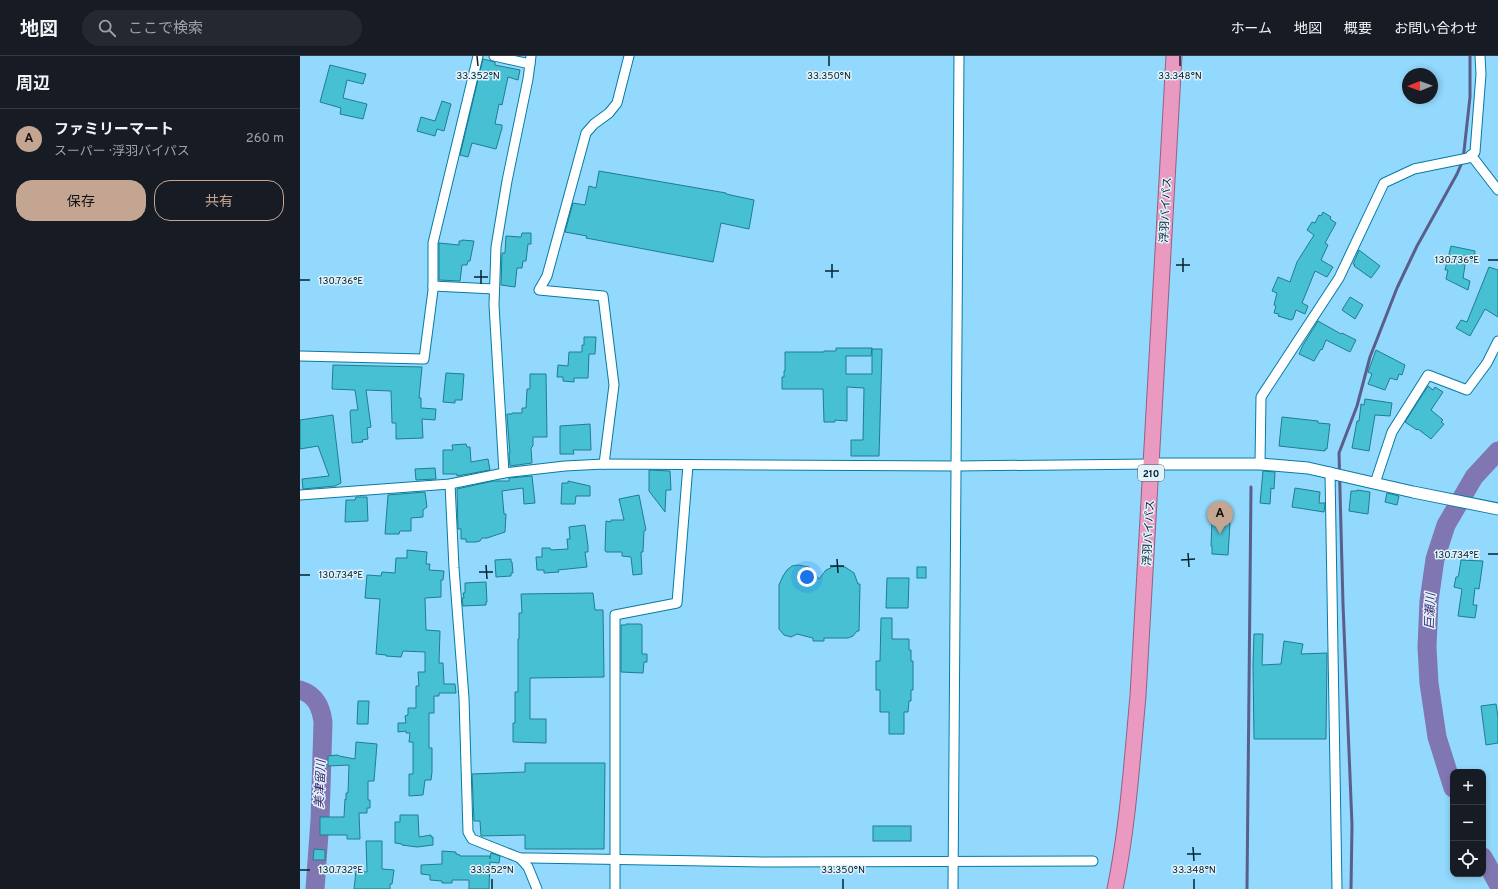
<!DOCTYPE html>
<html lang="ja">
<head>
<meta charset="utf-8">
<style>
	:root { --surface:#171b24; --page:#242831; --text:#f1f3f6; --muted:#9ea1a6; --line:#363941; --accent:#c3a592 }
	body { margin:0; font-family:Overpass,"Noto Sans JP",sans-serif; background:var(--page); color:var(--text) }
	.controls { position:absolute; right:12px; bottom:12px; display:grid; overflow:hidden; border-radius:8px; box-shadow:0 2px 6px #0003 }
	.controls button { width:36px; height:36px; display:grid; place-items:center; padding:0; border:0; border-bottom:1px solid var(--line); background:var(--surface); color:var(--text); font:20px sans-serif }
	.compass { position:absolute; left:1102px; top:12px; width:36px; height:36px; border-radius:50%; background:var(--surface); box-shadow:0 2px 6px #0003; rotate:269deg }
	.you { position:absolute; left:507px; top:521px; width:14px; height:14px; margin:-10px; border:3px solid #fff; border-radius:50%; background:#1a73e8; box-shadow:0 0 0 6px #1a73e833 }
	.badge { display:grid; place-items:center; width:26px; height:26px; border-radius:50%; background:var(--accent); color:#111; font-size:13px; font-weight:700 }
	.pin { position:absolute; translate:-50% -33px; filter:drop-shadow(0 1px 2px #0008) }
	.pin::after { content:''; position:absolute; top:21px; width:14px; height:12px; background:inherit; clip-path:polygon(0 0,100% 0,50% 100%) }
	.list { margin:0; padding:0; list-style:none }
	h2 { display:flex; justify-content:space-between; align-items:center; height:52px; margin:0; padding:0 16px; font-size:17px }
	h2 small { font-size:13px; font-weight:400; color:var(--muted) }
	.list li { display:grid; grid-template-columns:26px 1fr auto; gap:12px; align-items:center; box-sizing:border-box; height:60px; padding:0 16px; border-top:1px solid var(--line) }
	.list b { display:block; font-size:15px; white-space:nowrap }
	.list p { margin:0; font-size:13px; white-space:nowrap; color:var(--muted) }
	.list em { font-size:13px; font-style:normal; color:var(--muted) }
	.actions { display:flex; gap:8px; padding:12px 16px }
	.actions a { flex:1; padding:9px 0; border:1px solid var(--accent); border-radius:16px; text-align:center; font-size:14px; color:var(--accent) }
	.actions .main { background:var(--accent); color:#111 }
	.icon { flex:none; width:22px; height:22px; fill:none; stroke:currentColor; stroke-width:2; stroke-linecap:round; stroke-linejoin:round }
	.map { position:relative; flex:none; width:1198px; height:833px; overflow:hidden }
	header { display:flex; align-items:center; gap:24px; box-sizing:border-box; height:56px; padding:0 20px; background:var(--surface); border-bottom:1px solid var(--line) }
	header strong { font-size:19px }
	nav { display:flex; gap:22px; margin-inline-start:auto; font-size:14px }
	.search { width:280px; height:36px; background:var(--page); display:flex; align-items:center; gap:10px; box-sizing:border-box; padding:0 14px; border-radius:22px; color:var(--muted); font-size:15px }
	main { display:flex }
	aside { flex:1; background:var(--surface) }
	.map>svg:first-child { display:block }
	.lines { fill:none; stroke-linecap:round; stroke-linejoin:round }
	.stream { stroke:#5b5e8b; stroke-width:3 }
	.river { stroke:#8077b2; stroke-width:19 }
	.building { fill:#48c0d4; stroke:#1e7e8d }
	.minor-casing { stroke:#067ba4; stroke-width:11 }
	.tertiary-casing { stroke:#067ba4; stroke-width:13 }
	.trunk-casing { stroke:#965f84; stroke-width:17 }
	.minor { stroke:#fff; stroke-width:9 }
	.tertiary { stroke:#fff; stroke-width:11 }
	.trunk { stroke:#ea9ac0; stroke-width:15 }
	.ticks { fill:none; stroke:#042330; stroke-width:1.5 }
	.labels { text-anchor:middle; stroke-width:3; stroke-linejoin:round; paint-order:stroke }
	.shield { fill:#e1f2fb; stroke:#46616d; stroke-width:1 }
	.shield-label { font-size:10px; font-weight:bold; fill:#042330 }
	.street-label { font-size:11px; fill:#042330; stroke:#e1f2fb }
	.water-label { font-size:12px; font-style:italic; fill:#3c2a72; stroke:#e1f2fb }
	.ticks-label { font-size:10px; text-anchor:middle; fill:#042330; stroke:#e1f2fb; stroke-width:3; stroke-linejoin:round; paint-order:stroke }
</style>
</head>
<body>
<header>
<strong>地図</strong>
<div class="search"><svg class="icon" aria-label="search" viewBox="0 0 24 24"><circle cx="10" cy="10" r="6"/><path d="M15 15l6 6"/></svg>ここで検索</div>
<nav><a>ホーム</a><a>地図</a><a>概要</a><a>お問い合わせ</a></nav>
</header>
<main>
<aside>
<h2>周辺<small></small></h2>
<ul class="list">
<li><span class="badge">A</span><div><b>ファミリーマート</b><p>スーパー · 浮羽バイパス</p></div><em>260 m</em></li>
</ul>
<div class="actions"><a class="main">保存</a><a>共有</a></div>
</aside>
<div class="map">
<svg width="1198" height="833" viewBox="0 0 1198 833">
	<rect width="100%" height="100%" fill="#92d9fd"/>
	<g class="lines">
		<!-- stream -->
		<g class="stream">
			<path d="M947 833 951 431"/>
			<path d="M1051 833 1052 769 1043 548 1039 397 1057 350 1070 301 1097 232 1117 190 1157 118 1163 104 1170 41V0"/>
		</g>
		<!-- river -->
		<g class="river">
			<path d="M0 634C16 639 21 651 23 666L20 764 15 833"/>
			<path d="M1153 732 1137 681 1129 627 1127 591 1129 545 1135 503 1146 469 1174 421 1198 395"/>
			<path d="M1183 801 1198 828"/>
		</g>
	</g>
	<!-- building -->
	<g class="building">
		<path d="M183 3 195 6V9L220 14 218 24 208 21 202 49 199 48 195 68 202 69V72L196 93 172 87 168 101 160 99Z"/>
		<path d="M30 9 66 18 63 28 47 24 43 42 67 48 63 63 40 58 41 52 20 46Z"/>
		<path d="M142 45 151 48 144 75 137 73 135 80 117 75 121 61 135 65Z"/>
		<path d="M299 115 426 137V138L454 144 449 173 421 167 413 206 286 182 287 180 265 176 273 147 285 149 289 130 296 132Z"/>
		<path d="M1023 156 1031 161 1030 163 1036 167 1025 187 1028 189 1021 204 1033 211 1027 221 1015 215 1002 247 1008 250 1005 258 996 254 993 263 991 264 978 260 979 258 974 257 976 250 974 249 977 237 972 235 978 221 990 226 997 206 1014 179 1007 174 1012 166 1015 167 1019 159 1021 160Z"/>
		<path d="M222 177H231V188H228L226 205H223L222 212H217L215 231 201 229 202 197H205L206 180 221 181Z"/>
		<path d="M162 184 174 185 170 205H168L167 209H162L160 225 139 224V187L159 189V185H162Z"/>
		<path d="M1151 190 1175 195 1174 205 1166 203 1163 222 1170 225 1168 234 1146 223 1148 214H1145Z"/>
		<path d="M1059 194 1080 210 1071 222 1054 210 1055 209 1053 208Z"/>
		<path d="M1189 211 1198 214V261L1185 253 1170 280 1156 272 1161 264 1167 266Z"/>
		<path d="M1050 241 1063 249 1055 263 1042 254Z"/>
		<path d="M1018 265 1041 278 1042 277 1056 284 1050 296 1026 284 1022 294 1021 293 1014 305 999 298 1003 289Z"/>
		<path d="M284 281H296L295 298H289L288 322H274V326L263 325V321H257L258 309 268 310 269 296H282V289H284Z"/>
		<path d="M536 292H572L571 300H546V318H572V293H582L579 400H551V384H563L564 332 547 331V365L535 364V366H524L523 333H482V321H484V315H485V296H524V295H536Z"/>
		<path d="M1076 294 1105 309 1102 319 1099 318 1097 324 1090 322 1085 334 1068 328 1072 318 1068 316Z"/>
		<path d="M33 309 122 311 119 342H121V352L136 353 135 364 122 363 123 382 96 383V367H92L91 335 66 334 71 371 67 372 68 383 62 384 63 386 52 387 50 356 51 354H58L55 334 32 333Z"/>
		<path d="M146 317 164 318 162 344H155V347L143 346Z"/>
		<path d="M230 318H246L247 381H233V390L231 392 232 407 210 410 209 397H210L207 360V358H212V357H222V352H226L227 333H230Z"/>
		<path d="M1128 330 1133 334 1135 331 1143 336 1131 354 1143 364 1141 366 1144 368 1131 383 1118 373 1117 374 1105 366Z"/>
		<path d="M1065 343 1092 347 1090 360 1075 359 1069 395 1052 392 1057 365H1059L1061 348 1064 349Z"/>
		<path d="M33 359 41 427 35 430 3 433 2 423 29 420 18 390 0 393V364Z"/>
		<path d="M982 361 1018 365V367L1030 368 1027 393H1025V395L979 390Z"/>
		<path d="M290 368 291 394H273L274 398H260V370Z"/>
		<path d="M166 388 167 391H170L171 406 188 403 190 414 157 420V418H143V394H153L152 389Z"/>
		<path d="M135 412 136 423 116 424 115 413Z"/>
		<path d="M349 414 370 415 371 434H366L365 456 349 435Z"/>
		<path d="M963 415 975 416 974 433 971 432 970 448 960 447Z"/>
		<path d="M232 420 235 447 224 448 223 432 202 435 204 458H206L205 476 187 482H182L180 485 176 486H166V483H161V473H158L157 433 193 425H209V422Z"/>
		<path d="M268 425 290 430V440H276L275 448H261L262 427H268Z"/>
		<path d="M995 432 1020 436 1019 447H1025L1024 456 992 451Z"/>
		<path d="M1057 434 1070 436 1068 458 1049 455 1051 435H1057Z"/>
		<path d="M125 436 127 451 123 454V461L111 462V475H100L99 478H85L88 439Z"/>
		<path d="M1087 437 1099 440 1097 449 1085 446Z"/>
		<path d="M339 439 346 474 344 475 343 496H341L342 518 333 519 331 501 322 500V496H306L305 494 306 465 311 466V464H324L319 443Z"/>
		<path d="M56 441H67L68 465 45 466 46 444H55Z"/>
		<path d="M912 466 930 467 928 499 912 498V490H911Z"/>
		<path d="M285 469 288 490V496H285L287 511 258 514 259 516 244 517V514H237L236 501H242V492H250L251 494 268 493 267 483H270L269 471Z"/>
		<path d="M107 494 127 496 126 508H130L129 514 144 515 143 524H141V541L125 542 126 574 140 575 139 607H143L144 628H155L156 637H139V640H134V657H129V692H132V716L131 724H125L123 739 109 740V718H113V686H109L110 677H106V675L98 676V667H106L105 660 108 659V652H116V630H119L118 616H125V596L103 595 101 601 86 600V599L76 598 80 543 65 542 67 519 81 520 82 516 95 517 96 502H107Z"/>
		<path d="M211 503V506H212L213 517H211V520L196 521 195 504Z"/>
		<path d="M1161 504 1183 505 1179 533 1175 532 1173 549H1177L1175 562 1158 560 1162 533 1154 531 1156 521H1158L1159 517Z"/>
		<path d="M498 509 509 511 519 523 526 514 535 510 545 511 554 517 558 528H560L559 575H557L553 580 548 582H524V585H513V582L497 578 491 581 484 579 479 573V529L483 520 487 514 492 510Z"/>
		<rect x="617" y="511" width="9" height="11"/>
		<path d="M587 522H609L608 552H586Z"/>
		<path d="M186 526 187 546H186V549L163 550 162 542H164L163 537H165V527Z"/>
		<path d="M293 537 295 554H303L304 621 230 622V663H246V687L213 686V667H215V636H218V583H219V557H222L221 538Z"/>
		<path d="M581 562H592V583H609V594H611V605H613V634H611V645H609L608 656H604V678H589V656H580V634H576V605H580Z"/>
		<path d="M326 568H341L342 569V598H347V606H344L343 617 321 616V569H326Z"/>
		<path d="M954 578H963L962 609 981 608 984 585 1003 588 1001 598 1027 597 1026 683H954L953 609Z"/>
		<path d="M58 645H69L68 668H57Z"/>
		<path d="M1196 648 1198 661V687L1186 689 1181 650Z"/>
		<path d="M56 686 77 688 74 725H68V744H70V752H67V757H59L60 783H47V779H20V761H44L45 743 46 744V737H48L49 709 28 710V700L38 699 39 700 55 703Z"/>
		<path d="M225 707H305L304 793H225V779L181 780 180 765H174L172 718 225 716Z"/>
		<path d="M100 759H118L119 781 131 779V781H133V789L117 791 102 789V788L95 787V766H100Z"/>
		<rect x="573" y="770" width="38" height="15"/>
		<path d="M66 785H82V813L94 814 92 828H90V833H54L56 815 67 816Z"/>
		<path d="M14 793 25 794V804H13Z"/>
		<path d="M142 795 156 796V798L160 799V800H190V803L191 797 200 800 199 807 190 806 189 833H169V824H152V827H142V825L130 824V819L121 818V809L142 808Z"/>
	</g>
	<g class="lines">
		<!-- minor casing -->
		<g class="minor-casing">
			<g id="minor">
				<path d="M194 0 230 8"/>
				<path d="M1171 99 1198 134"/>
				<path d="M133 230 194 233"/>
				<path d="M0 300 124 303 133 234V187L178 0"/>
				<path d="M304 408 314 329 303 240 239 234 247 220 286 77 294 68 309 57 317 47 329 0"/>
				<path d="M960 408 961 341 1039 222 1084 127 1114 113 1168 102 1175 96 1181 18 1180 0"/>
				<path d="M1030 416 1037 833"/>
				<path d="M204 417 194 249 196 191 207 125 228 23 231 0"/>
				<path d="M1075 427 1092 376 1128 319 1167 334 1187 307 1198 285"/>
				<path d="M150 428 154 512 164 642 168 776 172 783 220 802H231L466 806 793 805"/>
				<path d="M0 439 150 428 204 417 265 410 304 408 656 410 852 408"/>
				<path d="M220 802 228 811 237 833"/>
				<path d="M315 833V559L377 547 388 409"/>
				<path d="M653 833 659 0"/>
			</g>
		</g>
		<!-- tertiary casing -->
		<g class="tertiary-casing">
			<path id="tertiary" d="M852 408H960L1008 412 1113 436 1198 453"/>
		</g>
		<!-- trunk casing -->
		<g class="trunk-casing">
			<path id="trunk" d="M815 833C828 770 832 704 838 640L874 0"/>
		</g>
		<!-- minor -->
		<use href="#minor" class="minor"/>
		<!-- tertiary -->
		<use href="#tertiary" class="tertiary"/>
		<!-- trunk -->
		<use href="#trunk" class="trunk"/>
	</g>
	<!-- ticks -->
	<path class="ticks" d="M177 0 178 10M529 0V10M880 0V10M883 202V216M1188 204H1198M532 208V222M876 209H890M181 214V228M525 215H539M174 221H188M0 224H10M888 497 889 511M1188 498H1198M537 503 538 517M881 504 895 503M186 509 187 523M530 510H544M179 516H193M0 519H10M893 791 894 805M887 798H901M0 814H10M192 823V833M543 823V833M894 823V833"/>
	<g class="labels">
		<!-- shield labels -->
		<rect class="shield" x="838" y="409" width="26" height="16" rx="3"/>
		<g class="shield-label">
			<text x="851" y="421">210</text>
		</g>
		<!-- street labels -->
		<g class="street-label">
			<text transform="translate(865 154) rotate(-87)" y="4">浮羽バイパス</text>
			<text transform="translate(848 477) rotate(-87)" y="4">浮羽バイパス</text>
		</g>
		<!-- water labels -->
		<g class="water-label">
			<text transform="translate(1130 555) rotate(-88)" y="4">巨瀬川</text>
			<text transform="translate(20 728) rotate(-87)" y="4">美津留川</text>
		</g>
	</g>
	<g class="ticks-label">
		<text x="178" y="23">33.352°N</text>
		<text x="529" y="23">33.350°N</text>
		<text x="880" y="23">33.348°N</text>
		<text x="1157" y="207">130.736°E</text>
		<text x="41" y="228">130.736°E</text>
		<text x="1157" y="502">130.734°E</text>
		<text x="41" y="522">130.734°E</text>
		<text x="192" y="817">33.352°N</text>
		<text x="543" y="817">33.350°N</text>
		<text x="894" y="817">33.348°N</text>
		<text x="41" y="817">130.732°E</text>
	</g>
</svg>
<div class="controls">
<button>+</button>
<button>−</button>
<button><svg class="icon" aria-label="locate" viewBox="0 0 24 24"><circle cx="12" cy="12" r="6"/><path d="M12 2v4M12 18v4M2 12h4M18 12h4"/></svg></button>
</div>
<svg class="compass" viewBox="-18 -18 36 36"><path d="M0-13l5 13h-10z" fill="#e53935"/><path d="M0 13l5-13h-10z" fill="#9ea1a6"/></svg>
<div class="you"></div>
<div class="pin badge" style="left:920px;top:478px">A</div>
</div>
</main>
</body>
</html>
